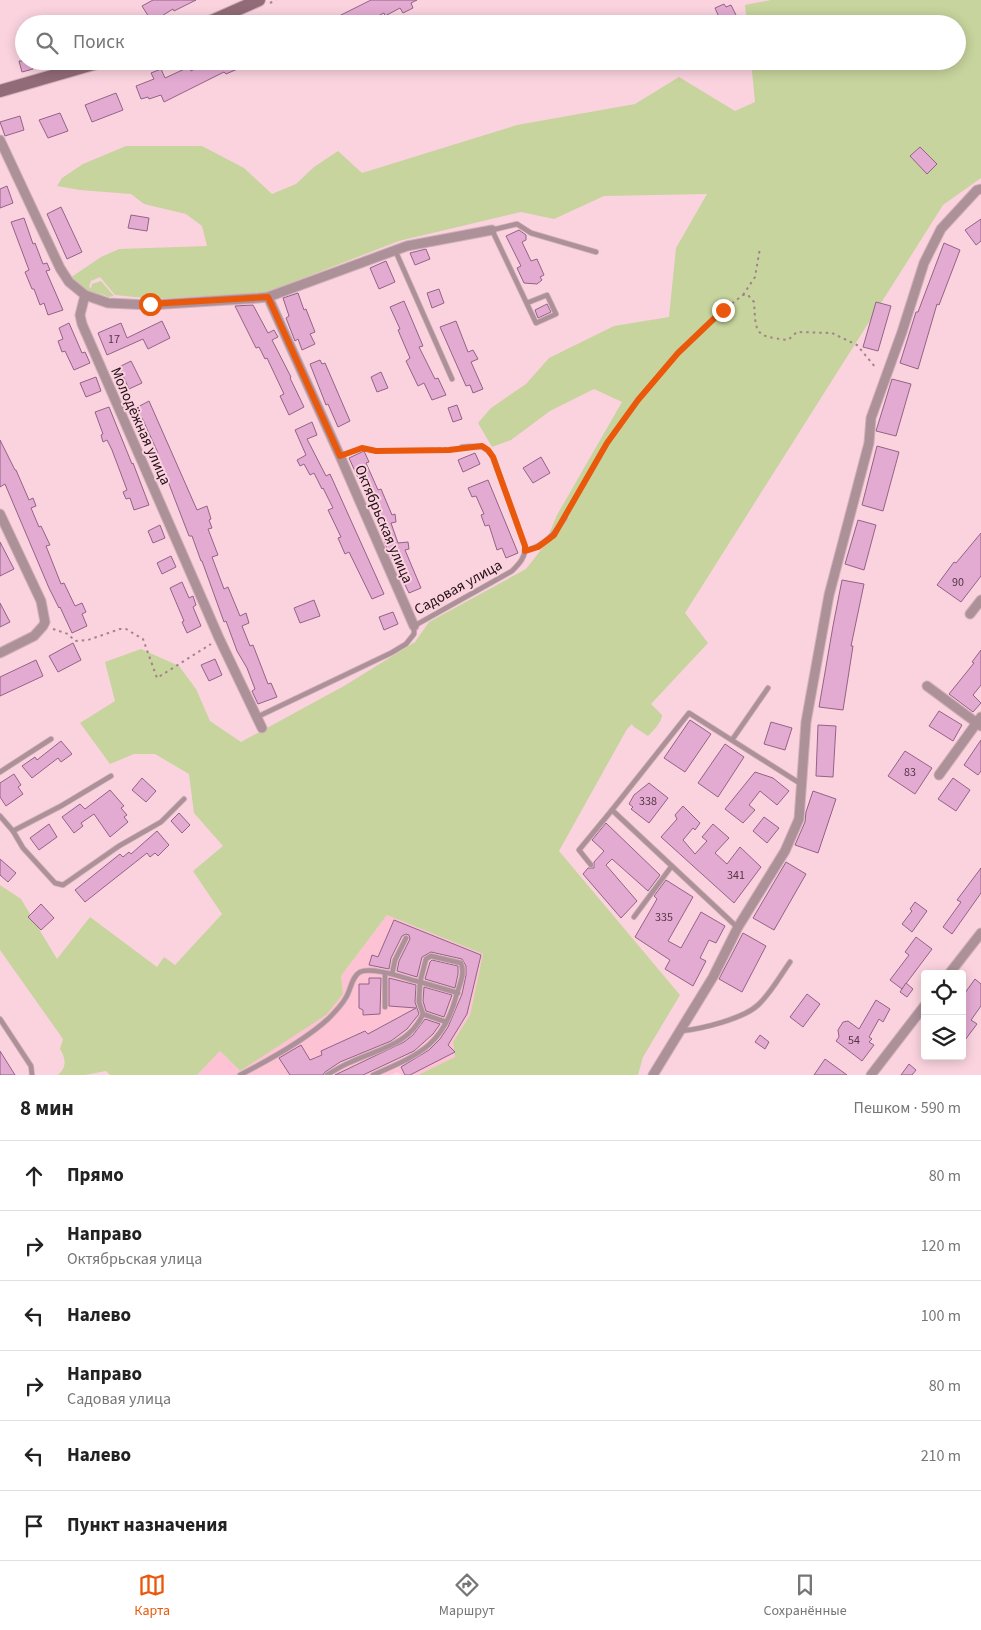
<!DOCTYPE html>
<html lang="ru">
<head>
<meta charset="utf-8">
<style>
	:root { --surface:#fff; --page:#f6f6f6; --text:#222; --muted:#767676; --line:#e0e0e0; --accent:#ea580c }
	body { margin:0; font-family:"Source Sans 3",sans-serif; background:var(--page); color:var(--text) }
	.controls { position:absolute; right:15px; bottom:15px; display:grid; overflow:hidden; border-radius:5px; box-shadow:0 2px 12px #0003 }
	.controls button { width:45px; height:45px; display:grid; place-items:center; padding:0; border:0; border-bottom:1px solid var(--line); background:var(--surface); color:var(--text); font:25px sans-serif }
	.stop { position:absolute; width:15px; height:15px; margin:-11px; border:4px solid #ea580c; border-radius:50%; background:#fff }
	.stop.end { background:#ea580c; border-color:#fff; box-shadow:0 1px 5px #0008 }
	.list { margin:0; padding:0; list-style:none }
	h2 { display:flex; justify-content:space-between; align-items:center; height:65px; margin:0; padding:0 20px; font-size:21px }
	h2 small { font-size:16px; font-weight:400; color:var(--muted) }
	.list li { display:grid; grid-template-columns:32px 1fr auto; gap:15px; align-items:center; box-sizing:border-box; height:70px; padding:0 20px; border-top:1px solid var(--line) }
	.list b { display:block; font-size:19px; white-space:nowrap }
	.list p { margin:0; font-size:16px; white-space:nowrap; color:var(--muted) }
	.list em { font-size:16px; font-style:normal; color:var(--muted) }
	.icon { flex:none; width:28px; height:28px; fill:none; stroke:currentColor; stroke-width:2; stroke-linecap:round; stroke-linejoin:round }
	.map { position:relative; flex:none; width:981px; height:1075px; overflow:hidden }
	.search { position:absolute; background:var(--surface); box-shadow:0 2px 12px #0003; left:15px; right:15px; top:15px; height:55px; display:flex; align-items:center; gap:12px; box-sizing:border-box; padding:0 18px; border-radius:28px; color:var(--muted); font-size:19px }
	.sheet { height:485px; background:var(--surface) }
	nav { display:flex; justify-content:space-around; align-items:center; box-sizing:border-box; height:70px; border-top:1px solid var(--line); background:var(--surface); font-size:14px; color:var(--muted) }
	nav a { display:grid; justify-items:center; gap:2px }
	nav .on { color:var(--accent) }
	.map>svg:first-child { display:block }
	.built { fill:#fdc3d5 }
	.green { fill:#c7d49d }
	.building { fill:#e4abd2; stroke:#936385 }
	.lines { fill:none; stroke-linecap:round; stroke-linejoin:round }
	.lane-casing { stroke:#d3b0bb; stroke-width:6 }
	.street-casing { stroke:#d3b0bb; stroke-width:11 }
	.secondary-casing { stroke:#d3b0bb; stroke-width:14 }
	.path { stroke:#a2828d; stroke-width:2; stroke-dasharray:2.5 4; stroke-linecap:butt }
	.lane { stroke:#ac9199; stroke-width:4.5 }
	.street { stroke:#ac9199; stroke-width:9 }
	.secondary { stroke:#916b77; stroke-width:12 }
	.route { stroke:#ea580c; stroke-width:6 }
	.labels { text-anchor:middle; stroke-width:4; stroke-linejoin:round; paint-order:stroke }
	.number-label { font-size:12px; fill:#543545 }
	.street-label { font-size:15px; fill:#240e16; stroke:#fad3df }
</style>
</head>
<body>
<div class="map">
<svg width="981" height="1075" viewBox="0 0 981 1075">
	<rect width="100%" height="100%" fill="#fad3df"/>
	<!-- built -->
	<path class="built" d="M387 915 483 954 470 1015 453 1042 455 1057 418 1075H402L397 1072 390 1075H197L220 1051 240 1071 343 994 341 976Z"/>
	<!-- green -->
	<path class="green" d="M771 0H981V178L943 205 685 613 708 643 651 704 662 715C662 722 653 731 648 736L634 727 632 724 627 729 559 851 680 995 643 1057 638 1075H418L455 1057 453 1042 470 1015 483 954 387 915 341 976 343 994 326 1015 240 1071 220 1051 197 1075H110L106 1071 85 1075H58C67 1067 66 1059 60 1049L63 1039 0 950V885L21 899 57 959 90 917 157 967 164 957 175 965 222 914 193 871 223 846 194 813 189 774 155 754H134L110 764 80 723 115 701 105 662 141 649 179 666 196 689 210 721 241 742 344 686 415 642 429 622 526 569 544 546 557 515 622 402 594 389 550 411 511 440 492 447 478 423 491 408 526 384 549 358 614 326 669 317 676 248 707 194 604 196 554 219 521 212 399 241 265 293 153 299 115 295 100 277 91 281 89 287 91 288 92 284 101 281 114 296 108 297 99 292 106 297 84 292 70 278 101 257 119 249 207 246 202 226 186 214 144 204 131 194 80 190 57 186 62 178 83 164 126 146H202L244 168 272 194 296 184 314 167 338 151 362 173 517 125 635 104 679 77 735 111 755 102 751 61H957V24H747L745 5Z"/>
	<!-- building -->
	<g class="building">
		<path d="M153 0H196L174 11 173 9 152 22 142 6Z"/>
		<path d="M371 0H417L411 3 413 8 403 13 400 8 385 16 384 13 362 24H323Z"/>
		<path d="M724 4 726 7 731 5 739 21 733 24H722L715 8Z"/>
		<path d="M19 61H31L33 69 22 72Z"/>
		<path d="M210 61H256L226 74 224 72 164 102 161 95 149 99 148 97 141 99 136 86 154 79 151 73 161 69 165 78 189 67 191 71Z"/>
		<path d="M116 93 123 110 92 122 85 105Z"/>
		<path d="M60 113 68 131 48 138 39 120Z"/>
		<path d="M20 116 24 130 5 136 0 122Z"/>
		<path d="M920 147 937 164 927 174 910 156Z"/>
		<path d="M7 186 13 203 0 208V189Z"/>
		<path d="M61 207 82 252 67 259 47 214Z"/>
		<path d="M131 215 149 218 147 231 128 228Z"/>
		<path d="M24 218 33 244 35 243 43 264 47 263 50 270 46 271 63 310 48 315 44 303 40 305 34 289H32L25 272 29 270 11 222Z"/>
		<path d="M981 219V241L976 245 965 230Z"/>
		<path d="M519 230 526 235V240L522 242 531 261 537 259 544 275 540 277 542 280 537 284 524 283 517 268 521 266 506 236Z"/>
		<path d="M944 243 960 250 939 305 937 304 918 369 900 363 916 312H918Z"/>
		<path d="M426 249 430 259 415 265 410 253Z"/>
		<path d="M386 261 395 282 379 289 370 268Z"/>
		<path d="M439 289 444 303 432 308 427 293Z"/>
		<path d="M298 293 304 310 306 309 315 332 310 334 315 344 302 350 298 339 295 341 286 318 289 316 283 298Z"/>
		<path d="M404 301 423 346 419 347 435 379 438 378 446 395 432 400 424 383 418 386 406 361 410 358 398 330 400 329 390 307Z"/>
		<path d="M876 302 891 306 878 351 863 347Z"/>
		<path d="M547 304 551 312 538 318 535 310Z"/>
		<path d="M253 305 268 333 274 330 278 337 272 340 291 377 290 378 304 407 289 415 280 396 284 394 267 358 265 359 259 347 256 348 235 306Z"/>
		<path d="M162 321 170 338 148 349 143 339 107 355 98 333 121 323 127 338Z"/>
		<path d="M456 321 468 352 473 350 478 359 471 362 483 389 473 393 470 385 466 386 440 327Z"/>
		<path d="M69 323 82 353 85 352 90 363 74 370 65 351 62 352 58 341 63 339 59 328Z"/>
		<path d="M320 360 322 364 325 363 350 421 338 427 328 404 326 405 310 364Z"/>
		<path d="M131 361 142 383 129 389 119 367Z"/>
		<path d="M381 372 388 388 377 392 371 377Z"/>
		<path d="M96 377 101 391 86 397 80 383Z"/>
		<path d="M892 379 911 384 896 436 876 431Z"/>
		<path d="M149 401 197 510 207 506 211 519 209 520 212 528 208 529 218 555 212 557 224 589 228 587 240 616 246 613 249 623 242 626 250 646 253 645 268 684 271 683 277 697 258 704 252 691 255 689 247 668 237 651 226 621 224 622 202 561H201L192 536H189L164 471H163L156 454 158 453 142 418H141L136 408Z"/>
		<path d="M457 405 462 419 453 422 448 408Z"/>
		<path d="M109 407 132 464 133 463 149 505 134 510 130 498 126 499 123 492 127 490 112 450 107 440 103 442 101 435 103 434 95 412Z"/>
		<path d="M312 422 317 435 307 439 326 476 330 474 384 594 372 599 349 552 345 554 338 538 341 537 328 510 333 508 323 488 322 489 314 473 310 475 304 464 300 466 297 460 306 455 295 430Z"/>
		<path d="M0 440 15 470H16L29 500 33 498 36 506 31 508 39 527 41 526 50 545 46 546 61 584 64 583 75 606 82 603 86 612 82 614 87 626 72 633 60 607 59 608 49 588 5 484 0 487Z"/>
		<path d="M877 446 899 452 883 511 862 505Z"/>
		<path d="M364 451 369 462 366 463 378 490 381 489 392 515 395 514 396 522 391 523 398 543 408 542 409 549 405 550 421 588 409 593 386 546 380 527 379 509 373 511 349 458Z"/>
		<path d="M475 453 480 464 463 472 458 460Z"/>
		<path d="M541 457 550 473 533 483 523 468Z"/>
		<path d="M488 480 518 553 506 558 502 548 497 550 489 525 485 526 481 515 484 514 476 496 472 497 468 488Z"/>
		<path d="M858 520 876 525 864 570 845 564Z"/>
		<path d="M160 525 165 538 153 543 148 531Z"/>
		<path d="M981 533V576L961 602 937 585 954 562 956 563Z"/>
		<path d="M0 542 14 569 0 576Z"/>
		<path d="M171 556 176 567 162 574 157 563Z"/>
		<path d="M842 580 864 584 851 646H853L843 710 819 707 833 626Z"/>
		<path d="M182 582 189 598 193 596 196 605 193 607 201 626 187 633 182 622 184 621 170 588Z"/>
		<path d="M314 600 320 616 300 623 294 608Z"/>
		<path d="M0 603 10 622 0 627Z"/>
		<path d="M393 612 398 624 384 630 379 617Z"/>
		<path d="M73 643 81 660 58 672 49 656Z"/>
		<path d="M981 650V685L973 695 981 703 973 712 949 694 974 663 972 662Z"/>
		<path d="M215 659 222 675 209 681 201 665Z"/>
		<path d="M36 660 43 676 0 696V677Z"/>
		<path d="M939 711 962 725 953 741 929 726Z"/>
		<path d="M690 720 711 734 685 772 664 758Z"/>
		<path d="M771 722 792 728 785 750 764 744Z"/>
		<path d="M818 725 836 726 833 777 816 776Z"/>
		<path d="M981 740V771L978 775 964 765Z"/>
		<path d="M61 741 72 754 61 762 58 758 32 778 22 766 35 757 37 760Z"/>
		<path d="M725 744 744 757 718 797 698 783Z"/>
		<path d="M905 751 932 768 915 794 888 776Z"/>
		<path d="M755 772 773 778 789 791 777 805 760 791 749 805 755 810 743 823 725 809Z"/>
		<path d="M14 774 21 785 18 787 23 794 6 806 0 797V783Z"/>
		<path d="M142 778 156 791 146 802 132 790Z"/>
		<path d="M953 778 970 790 956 811 938 799Z"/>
		<path d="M649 783 668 798 649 823 631 809 633 807 629 804 634 795Z"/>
		<path d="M110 790 124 806 121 808 127 815 124 817 128 822 110 837 94 814 81 823 83 826 74 833 62 817 80 804 85 809Z"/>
		<path d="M813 791 836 799 818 853 795 845 805 822 806 812Z"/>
		<path d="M683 806 700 823 695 830 693 828 683 840 695 854 707 841 702 837 713 824 729 838 715 853 727 864 740 847 761 867 734 903 661 837 677 819 675 815Z"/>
		<path d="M179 813 190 825 182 833 171 821Z"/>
		<path d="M764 817 779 828 767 843 753 831Z"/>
		<path d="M606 823 660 875 648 891 612 859 606 865 637 901 621 918 583 874 588 868H594V862L604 851 592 840Z"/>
		<path d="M49 824 57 837 39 850 30 838Z"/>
		<path d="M157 831 169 845 158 856 155 853 150 857 147 853 85 902 75 890 120 854 123 857 129 852 131 854Z"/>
		<path d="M0 859 16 873 8 882 0 875Z"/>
		<path d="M786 862 806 874 774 930 753 918Z"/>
		<path d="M981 868V893L952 934 943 927 961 902 957 900Z"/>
		<path d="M666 880 693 897 668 941 681 948 701 912 725 926 716 943 709 940 700 958 706 961 693 986 665 969 670 960 635 937 657 899 654 896Z"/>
		<path d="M915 902 927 911 912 932 902 924 912 911 910 909Z"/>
		<path d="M41 904 54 918 41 930 28 917Z"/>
		<path d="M394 920 481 955 467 1014 448 1045 455 1052 410 1075H405L401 1067 429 1050 440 1039 448 1027 462 994 466 975V966L462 959 431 952 422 957 417 977 397 971 399 961 410 939 409 935 406 934 402 936 391 958 389 969 369 965 372 955 378 957Z"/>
		<path d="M743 933 766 946 742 992 719 979Z"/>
		<path d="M916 937 932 949 902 989 890 980 909 955 905 952Z"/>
		<path d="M432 960 458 966V974L455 988 425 979 430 962Z"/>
		<path d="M369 978H381L380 1014 363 1015V1010L359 1008V984H369Z"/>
		<path d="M389 978 416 985 415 1002 419 1014 407 1029 391 1041 340 1062 325 1072 323 1075H290L279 1058 301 1045 310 1060 322 1055 321 1051 365 1031 368 1034 416 1008 389 1006Z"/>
		<path d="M975 979 981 984V1006L971 1020 977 1024 962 1044V997Z"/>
		<path d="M906 983 913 989 907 997 900 992Z"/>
		<path d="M424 987 452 995 444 1017 426 1011 423 1001Z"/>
		<path d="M807 994 820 1004 803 1027 790 1017Z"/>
		<path d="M876 1000 890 1009 883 1022 879 1019 869 1037 872 1039 869 1042 874 1045 862 1061 836 1041 839 1037 838 1030 843 1022 848 1021 859 1029Z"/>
		<path d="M425 1019 440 1024 433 1034 414 1051 363 1075H335L404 1042 413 1035Z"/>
		<path d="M760 1035 769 1042 765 1049 755 1042Z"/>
		<path d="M0 1051 15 1075H0Z"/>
		<path d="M825 1059 847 1075H814Z"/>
		<path d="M909 1064 916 1070 912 1075H901Z"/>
	</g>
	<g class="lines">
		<!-- lane casing -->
		<g class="lane-casing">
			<g id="lane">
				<path d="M395 250 452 379"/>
				<path d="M527 303 547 295 556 314 536 323 492 230 517 224 531 233 596 252"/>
				<path d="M525 551C546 545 553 535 565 518"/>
				<path d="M257 717 391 653 406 644 414 634V626L512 571C519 564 526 557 525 546L493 457C484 443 477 446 462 447"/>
				<path d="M732 740 768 688"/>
				<path d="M0 772 51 739"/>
				<path d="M612 810 737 927"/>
				<path d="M0 816 13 831 23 848 55 883 63 885 119 846 161 822 184 799"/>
				<path d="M13 831 61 806 111 776"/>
				<path d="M591 865 579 850 612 810 689 713 801 784"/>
				<path d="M634 917 671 867"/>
				<path d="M392 974 395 960 406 938"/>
				<path d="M385 1007V973"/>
				<path d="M423 1014 446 1022"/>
				<path d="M0 1019 31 1066 32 1075"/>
				<path d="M681 1031C701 1029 743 1019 758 1005 771 993 780 976 790 962"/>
				<path d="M240 1075C269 1060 304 1041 328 1019 334 1013 341 1006 345 999 351 991 351 977 360 972 372 966 407 979 420 982L419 1002 423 1014C410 1044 379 1049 351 1062 343 1065 335 1070 327 1075"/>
				<path d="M373 1075C418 1055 444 1046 457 993 460 984 465 973 461 963L431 956 426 959 420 982 458 993"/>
			</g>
		</g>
		<!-- street casing -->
		<g class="street-casing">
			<g id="street">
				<path d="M0 140 60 268 69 282 85 295 108 303 150 305 258 298 268 297 407 246 492 230"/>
				<path d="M85 295 80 315 82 324 219 638 262 728"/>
				<path d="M268 297 340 456 414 626"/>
				<path d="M0 514 41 601 45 622 43 626 34 636 0 653"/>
				<path d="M970 614 981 600"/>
				<path d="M927 686 981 726"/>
				<path d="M939 775 981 717"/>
				<path d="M949 974 981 933"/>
				<path d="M653 1075 713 977 738 927 785 851 799 819 806 722 829 595 869 443 871 418 902 332 924 263 941 229 977 190 981 189"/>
				<path d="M871 1075 925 1005"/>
			</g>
		</g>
		<!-- secondary casing -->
		<g class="secondary-casing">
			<g id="secondary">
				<path d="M205 24 259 0"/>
				<path d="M0 91 104 61"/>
			</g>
		</g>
		<!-- path -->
		<g class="path">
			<path d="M270 3 276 0"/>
			<path d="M113 67 133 61"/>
			<path d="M743 295 755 277 760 248"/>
			<path d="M348 453 362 448 376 451 455 448"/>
			<path d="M568 511C580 489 592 466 606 444 640 390 692 333 743 295H748L754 302C756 334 754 336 788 340L797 332 832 333 857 345 876 368"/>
			<path d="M53 629 68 634 75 641 88 640 120 629H126L143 639 157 678 211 644"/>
		</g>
		<!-- lane -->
		<use href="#lane" class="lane"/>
		<!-- street -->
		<use href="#street" class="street"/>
		<!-- secondary -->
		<use href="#secondary" class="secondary"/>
	</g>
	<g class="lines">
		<!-- route -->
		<path class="route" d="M150 304 268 297 340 456 362 448 376 451 449 450 482 446 488 450 493 457 525 546V551L538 547 554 535 607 443 638 400 678 353 723 310"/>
	</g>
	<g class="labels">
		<!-- number labels -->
		<g class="number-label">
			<text x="114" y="343">17</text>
			<text x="958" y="586">90</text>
			<text x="910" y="776">83</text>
			<text x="648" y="805">338</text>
			<text x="736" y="879">341</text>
			<text x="664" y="921">335</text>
			<text x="854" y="1044">54</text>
		</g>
		<!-- street labels -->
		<g class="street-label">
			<text transform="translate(141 426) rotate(66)" y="5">Молодёжная улица</text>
			<text transform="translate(384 524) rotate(67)" y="5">Октябрьская улица</text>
			<text transform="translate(458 587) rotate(-29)" y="5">Садовая улица</text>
		</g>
	</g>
</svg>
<div class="controls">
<button><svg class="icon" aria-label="locate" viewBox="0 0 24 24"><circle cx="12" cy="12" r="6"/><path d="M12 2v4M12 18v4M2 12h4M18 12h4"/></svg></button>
<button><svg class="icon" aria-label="layers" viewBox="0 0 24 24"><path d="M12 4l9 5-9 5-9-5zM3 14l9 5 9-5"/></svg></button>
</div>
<div class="stop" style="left:150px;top:304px"></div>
<div class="stop end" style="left:723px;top:310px"></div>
<div class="search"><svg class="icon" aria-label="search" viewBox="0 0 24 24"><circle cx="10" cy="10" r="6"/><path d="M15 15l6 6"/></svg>Поиск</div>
</div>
<section class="sheet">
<h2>8 мин<small>Пешком · 590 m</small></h2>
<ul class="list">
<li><svg class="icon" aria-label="ahead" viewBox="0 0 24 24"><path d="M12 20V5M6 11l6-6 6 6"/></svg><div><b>Прямо</b></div><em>80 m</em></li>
<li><svg class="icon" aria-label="right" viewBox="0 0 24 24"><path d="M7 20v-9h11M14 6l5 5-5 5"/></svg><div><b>Направо</b><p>Октябрьская улица</p></div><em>120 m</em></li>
<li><svg class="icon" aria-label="left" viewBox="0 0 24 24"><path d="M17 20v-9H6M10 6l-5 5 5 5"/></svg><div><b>Налево</b></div><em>100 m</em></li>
<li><svg class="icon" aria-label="right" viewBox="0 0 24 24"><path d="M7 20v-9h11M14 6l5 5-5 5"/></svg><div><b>Направо</b><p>Садовая улица</p></div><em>80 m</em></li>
<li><svg class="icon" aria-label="left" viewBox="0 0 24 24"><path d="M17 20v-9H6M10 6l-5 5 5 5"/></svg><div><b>Налево</b></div><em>210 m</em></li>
<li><svg class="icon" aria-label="arrive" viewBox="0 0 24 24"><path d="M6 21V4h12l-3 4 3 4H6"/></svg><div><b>Пункт назначения</b></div></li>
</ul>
</section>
<nav>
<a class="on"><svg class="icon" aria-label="map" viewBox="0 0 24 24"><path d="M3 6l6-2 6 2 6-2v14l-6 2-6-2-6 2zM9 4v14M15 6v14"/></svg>Карта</a>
<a><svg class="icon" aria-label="directions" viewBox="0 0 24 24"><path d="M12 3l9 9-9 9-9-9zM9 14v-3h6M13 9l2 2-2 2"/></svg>Маршрут</a>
<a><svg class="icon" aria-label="saved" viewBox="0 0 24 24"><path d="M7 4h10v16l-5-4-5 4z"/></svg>Сохранённые</a>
</nav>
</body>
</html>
